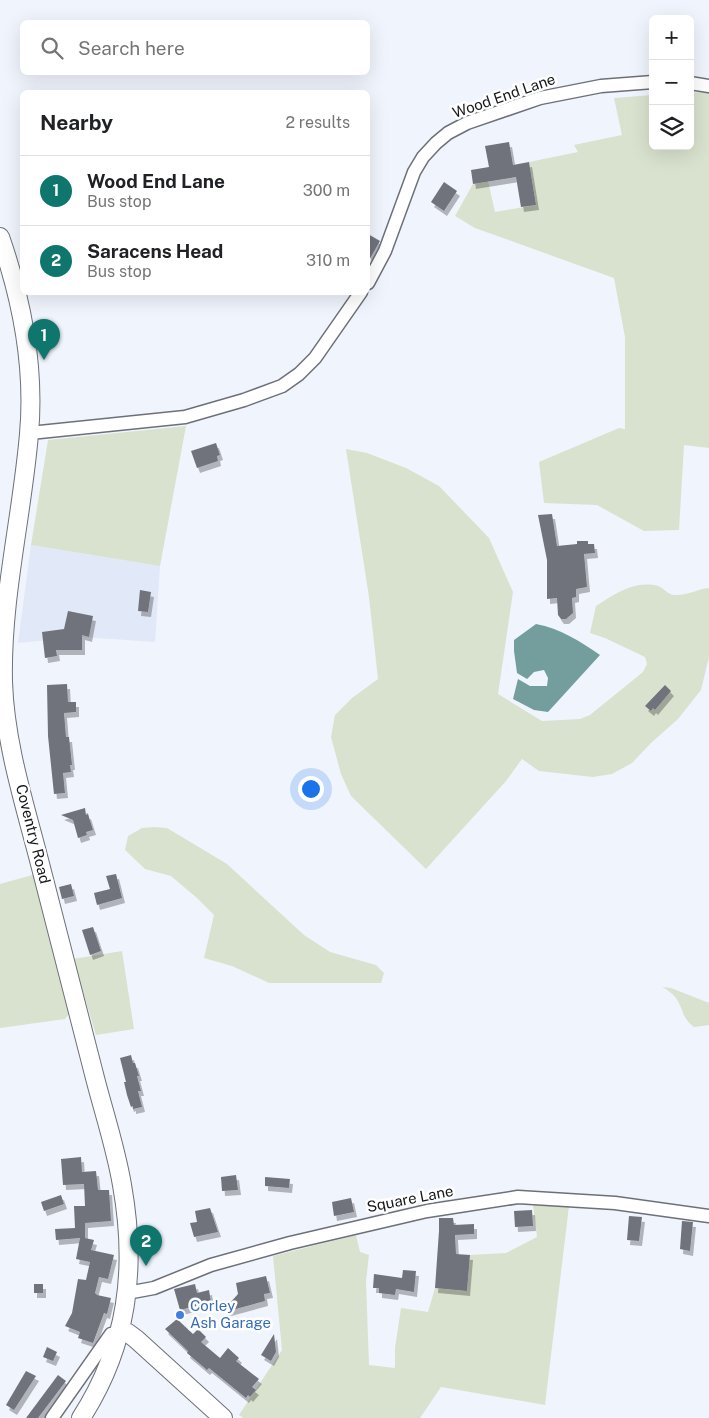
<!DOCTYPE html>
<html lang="en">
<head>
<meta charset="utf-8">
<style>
	:root { --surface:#fff; --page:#f2f2f2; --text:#202124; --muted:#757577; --line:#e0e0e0; --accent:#0f766e }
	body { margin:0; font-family:"Public Sans",sans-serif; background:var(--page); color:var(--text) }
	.controls { position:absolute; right:15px; top:15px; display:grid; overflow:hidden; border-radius:8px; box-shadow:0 5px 20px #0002 }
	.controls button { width:45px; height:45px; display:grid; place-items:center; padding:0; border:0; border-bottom:1px solid var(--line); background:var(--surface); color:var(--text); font:25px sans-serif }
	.you { position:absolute; left:310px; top:788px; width:18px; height:18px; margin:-12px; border:4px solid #fff; border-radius:50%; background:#1a73e8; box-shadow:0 0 0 8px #1a73e833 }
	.badge { display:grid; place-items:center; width:32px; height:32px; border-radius:50%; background:var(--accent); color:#fff; font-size:16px; font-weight:700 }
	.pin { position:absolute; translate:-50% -41px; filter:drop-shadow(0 1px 2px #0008) }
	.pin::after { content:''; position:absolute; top:26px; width:18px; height:15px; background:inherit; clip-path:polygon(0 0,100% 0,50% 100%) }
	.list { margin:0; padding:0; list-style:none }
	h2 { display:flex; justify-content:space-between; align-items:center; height:65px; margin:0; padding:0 20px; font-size:21px }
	h2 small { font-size:16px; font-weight:400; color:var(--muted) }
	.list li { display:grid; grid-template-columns:32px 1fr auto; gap:15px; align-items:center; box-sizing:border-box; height:70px; padding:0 20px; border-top:1px solid var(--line) }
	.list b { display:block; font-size:19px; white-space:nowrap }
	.list p { margin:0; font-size:16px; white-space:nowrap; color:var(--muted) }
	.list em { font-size:16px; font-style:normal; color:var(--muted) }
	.icon { flex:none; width:28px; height:28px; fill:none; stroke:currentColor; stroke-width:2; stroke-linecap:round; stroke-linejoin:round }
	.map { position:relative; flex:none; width:709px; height:1418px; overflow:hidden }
	.search { position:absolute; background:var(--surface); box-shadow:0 5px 20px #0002; left:20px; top:20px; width:350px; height:55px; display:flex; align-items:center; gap:12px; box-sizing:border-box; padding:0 18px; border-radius:8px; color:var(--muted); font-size:19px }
	.panel { position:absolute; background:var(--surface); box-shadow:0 5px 20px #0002; left:20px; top:90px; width:350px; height:205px; border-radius:8px }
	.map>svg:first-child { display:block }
	.built { fill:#e1e8f7 }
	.green { fill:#d9e2ce }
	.water { fill:#749e9d }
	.building { fill:#70737b; filter:url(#shadow) }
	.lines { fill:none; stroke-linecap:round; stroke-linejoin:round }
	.street-casing { stroke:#6d7078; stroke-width:15 }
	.secondary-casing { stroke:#6d7078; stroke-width:20 }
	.street { stroke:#fff; stroke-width:12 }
	.secondary { stroke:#fff; stroke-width:18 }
	.shop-dot { fill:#3f7fe0; stroke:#fff; stroke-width:2 }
	.labels { text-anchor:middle; stroke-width:5; stroke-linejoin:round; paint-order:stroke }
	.street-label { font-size:15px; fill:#17181b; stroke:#fff }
	.shop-label { font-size:15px; fill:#366cbe; stroke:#fff; text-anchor:start }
</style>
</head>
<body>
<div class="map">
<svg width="709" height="1418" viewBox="0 0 709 1418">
	<defs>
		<filter id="shadow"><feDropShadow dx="3" dy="5" stdDeviation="0" flood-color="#0004"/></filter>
	</defs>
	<rect width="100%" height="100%" fill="#f0f4fd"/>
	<!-- built -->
	<path class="built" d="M31 545 160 566 155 642 82 637 18 643Z"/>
	<!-- green -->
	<g class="green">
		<path d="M690 92 709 93V448L684 445 679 530 644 531 597 505 544 503 539 462 619 428 625 429V337L614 278 475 228 455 216 473 184 488 181 495 212 536 205 529 162 578 152 574 145 622 135 614 98 653 95V146H690Z"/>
		<path d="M186 426 160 566 31 545 48 440Z"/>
		<path d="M346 449 367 453 406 468 439 486 489 538 513 592 498 694 542 721 580 719 590 715 643 672 647 664 645 657 605 638 590 633 596 606C615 594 634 580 658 586 664 588 668 595 675 595 687 596 697 589 709 588V657L701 690 678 719 651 743 632 763 612 774 593 777 539 771 522 759 506 781 426 869 351 796 341 774 331 737 335 715 352 698 378 679 369 597Z"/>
		<path d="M154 827 167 828 227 864 304 935 330 952 376 965 384 973 381 983H269L232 966 204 958 214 915 197 898 171 876 145 869 125 850 128 836 142 828Z"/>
		<path d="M36 874 71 1011 65 1019 0 1028V884Z"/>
		<path d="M122 951 134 1029 96 1035 73 959Z"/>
		<path d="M662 987 671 988 709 1003V1025L694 1027C677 1015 687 1000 662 987Z"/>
		<path d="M533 1204 569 1206 545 1405 441 1387 420 1418H243L239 1415 282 1350 273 1256 356 1235 360 1252 369 1255 366 1281 369 1365 395 1368V1348L401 1308 428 1312 435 1288 467 1291 470 1255 506 1253 537 1237Z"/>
	</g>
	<!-- water -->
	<path class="water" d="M536 624C560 628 581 642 600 655L548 712 534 710 513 699 518 679 530 686H547L548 678 544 670 534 672 527 679 517 673 514 651V640Z"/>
	<!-- building -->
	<g class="building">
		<path d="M509 142 513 165 529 162 536 205 521 207 516 177 473 184 471 170 489 167 485 146Z"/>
		<path d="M444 182 457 191 444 211 431 202Z"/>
		<path d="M368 234 380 241 368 262Z"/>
		<path d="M216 443 220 455 217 456 218 461 197 468 191 451Z"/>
		<path d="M552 514 557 546 577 544V541H588V544H594L595 553 584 554 587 587 576 589V597L572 598 573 613 566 619H561L558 615 557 598 547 599V560L538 515Z"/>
		<path d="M140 590 151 592 148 612 138 611Z"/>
		<path d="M68 611 93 616 89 637 82 635V650H56L57 656 45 658 42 632 64 629Z"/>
		<path d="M67 684 68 702H76V712L64 713 66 737H69L72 765H70L71 772 63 773 65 793 54 794 48 736 47 685Z"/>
		<path d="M665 685 671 691 655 710 653 708 651 711 645 706Z"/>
		<path d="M85 808 86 815 88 814 93 830 86 832 87 835 78 838 73 820 61 815Z"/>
		<path d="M116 874 122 898 97 905 94 893 110 889 106 876Z"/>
		<path d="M71 884 74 896 62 899 59 887Z"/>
		<path d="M93 927 101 951 90 955 82 930Z"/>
		<path d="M131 1055 133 1063H135L139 1076H137L141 1091H138L142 1107 133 1109V1106L131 1107 127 1095 124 1082H126L120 1058Z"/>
		<path d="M81 1157 82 1172 96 1171 98 1190H109L111 1221 85 1223V1238L94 1240 91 1250 114 1255 108 1279 99 1277 95 1293 97 1295 111 1298 107 1314 104 1313 93 1343 78 1338 80 1332 65 1326 72 1313 78 1279 86 1280 90 1262 76 1259 80 1238 56 1240 55 1229 75 1228 74 1206H85L84 1184 63 1185 61 1159Z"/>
		<path d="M236 1175 238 1190 222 1191 221 1177Z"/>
		<path d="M265 1177 290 1179 289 1188 265 1186Z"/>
		<path d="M61 1195 64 1204 44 1211 41 1202Z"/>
		<path d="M351 1198 354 1212 334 1216 332 1202Z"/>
		<path d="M210 1208 218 1232 194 1237 190 1223 197 1222 195 1211Z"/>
		<path d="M532 1210 533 1226 515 1227 514 1211Z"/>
		<path d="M629 1216 642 1217 639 1241 627 1240Z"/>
		<path d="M439 1218H453L454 1225 474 1224V1234L455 1235 456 1254 470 1255 467 1291 435 1288 439 1231Z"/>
		<path d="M682 1221 693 1222 690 1251 680 1249Z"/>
		<path d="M403 1270 416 1271 414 1292 396 1289 395 1295 379 1293V1288H373L374 1274 402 1278Z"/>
		<path d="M266 1276 270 1293 264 1294 265 1301 221 1313 238 1294 236 1283Z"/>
		<rect x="34" y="1284" width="9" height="9"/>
		<path d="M195 1284 197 1293 209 1290 211 1302 180 1310 174 1289Z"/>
		<path d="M177 1319 193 1334 198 1329 206 1337 201 1342 220 1358 228 1348 239 1358 236 1361 259 1379 252 1387 256 1390 250 1397 248 1395 246 1398 209 1368 207 1370 187 1353 188 1351 165 1329Z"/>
		<path d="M274 1334 276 1352 271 1361 261 1355Z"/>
		<path d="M47 1347 57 1352 53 1361 43 1357Z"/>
		<path d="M26 1371 36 1376 14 1410 6 1405Z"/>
		<path d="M58 1375 66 1381 38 1418H26Z"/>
	</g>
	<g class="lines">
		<!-- street casing -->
		<g class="street-casing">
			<g id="street">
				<path d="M690 83 709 86"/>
				<path d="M368 283 385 251 414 172 423 157 436 143 448 133 467 123 540 98 601 86 653 82"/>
				<path d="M30 433 185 417 244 400 282 386 299 374 315 358 361 292"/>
				<path d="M127 1293 154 1288 211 1265 290 1243 427 1211 518 1197 615 1203 709 1216"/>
				<path d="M52 1418 111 1334 121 1332"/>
			</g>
		</g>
		<!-- secondary casing -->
		<g class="secondary-casing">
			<g id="secondary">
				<path d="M0 237C22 300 35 367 29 434 22 517 1 599 3 682 5 743 24 802 39 860 58 933 77 1006 95 1078 104 1113 116 1149 122 1185 137 1269 128 1345 81 1418"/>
				<path d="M121 1332 128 1333 136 1339 223 1418"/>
			</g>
		</g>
		<!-- street -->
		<use href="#street" class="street"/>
		<!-- secondary -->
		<use href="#secondary" class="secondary"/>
	</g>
	<!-- markers -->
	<circle class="shop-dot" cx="180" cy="1315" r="5"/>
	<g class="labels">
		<!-- street labels -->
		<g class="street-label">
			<text transform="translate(504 96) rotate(-19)" y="5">Wood End Lane</text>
			<text transform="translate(33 834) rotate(76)" y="5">Coventry Road</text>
			<text transform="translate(410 1199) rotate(-11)" y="5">Square Lane</text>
		</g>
		<!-- shop labels -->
		<g class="shop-label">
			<text x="190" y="1311">Corley<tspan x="190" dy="17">Ash Garage</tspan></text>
		</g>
	</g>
</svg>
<div class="controls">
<button>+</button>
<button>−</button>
<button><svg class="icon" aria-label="layers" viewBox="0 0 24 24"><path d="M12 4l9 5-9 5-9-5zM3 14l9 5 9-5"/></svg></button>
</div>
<div class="you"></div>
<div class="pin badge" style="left:44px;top:360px">1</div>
<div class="pin badge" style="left:146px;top:1266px">2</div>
<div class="search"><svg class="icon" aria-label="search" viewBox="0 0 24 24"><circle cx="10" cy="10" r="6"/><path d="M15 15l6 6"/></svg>Search here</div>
<section class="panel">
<h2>Nearby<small>2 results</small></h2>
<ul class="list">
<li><span class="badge">1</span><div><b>Wood End Lane</b><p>Bus stop</p></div><em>300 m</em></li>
<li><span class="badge">2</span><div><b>Saracens Head</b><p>Bus stop</p></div><em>310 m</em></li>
</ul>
</section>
</div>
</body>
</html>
